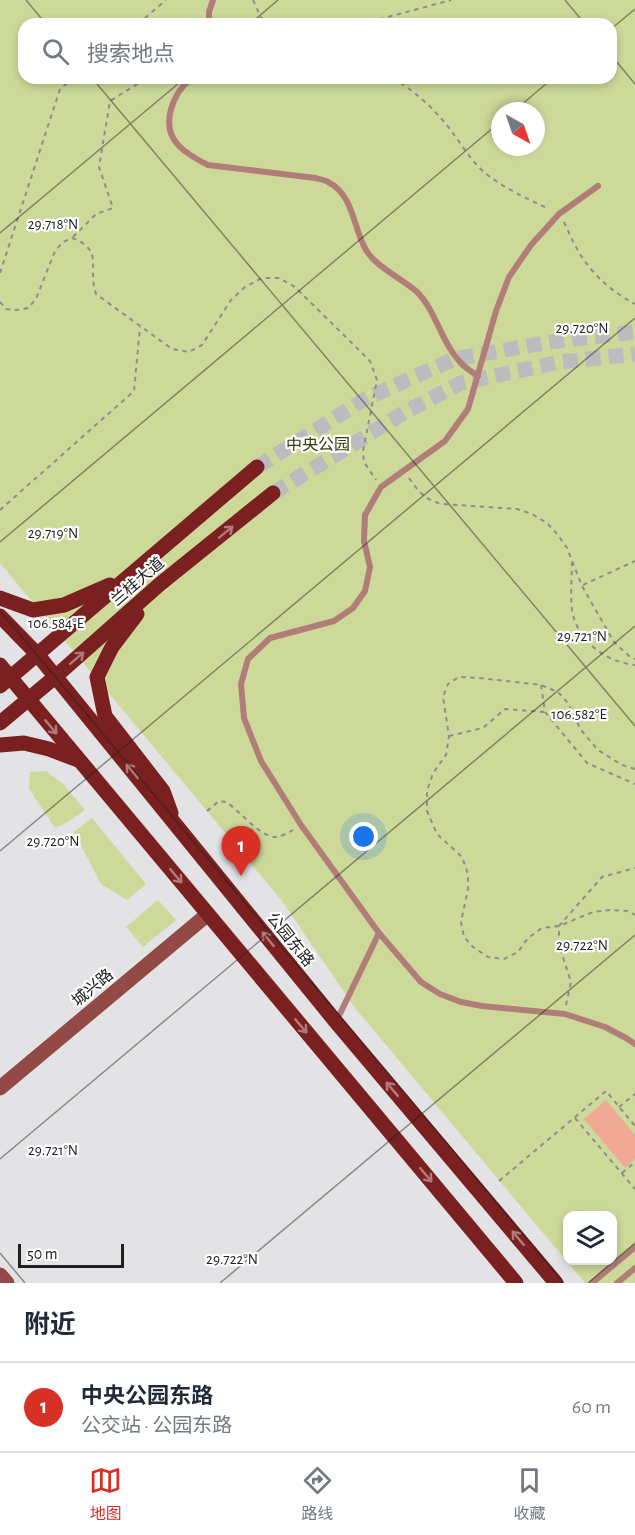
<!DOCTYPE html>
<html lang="zh">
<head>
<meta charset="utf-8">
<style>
	:root { --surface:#fff; --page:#f6f6f7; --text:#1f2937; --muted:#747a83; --line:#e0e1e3; --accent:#d93025 }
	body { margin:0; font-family:"Alegreya Sans","Noto Sans SC",sans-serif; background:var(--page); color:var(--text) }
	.controls { position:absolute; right:18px; bottom:18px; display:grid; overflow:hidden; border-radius:12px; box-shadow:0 3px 9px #0003 }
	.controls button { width:54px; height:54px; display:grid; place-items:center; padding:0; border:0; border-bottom:2px solid var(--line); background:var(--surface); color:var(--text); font:30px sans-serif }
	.compass { position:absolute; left:491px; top:102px; width:54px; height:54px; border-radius:50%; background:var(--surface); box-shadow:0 3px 9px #0003; rotate:140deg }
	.scale { position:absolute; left:18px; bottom:15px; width:106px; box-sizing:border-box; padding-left:6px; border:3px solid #202020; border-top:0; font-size:16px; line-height:21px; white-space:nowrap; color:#202020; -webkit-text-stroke:4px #fff; paint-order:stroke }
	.you { position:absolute; left:364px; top:837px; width:21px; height:21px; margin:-15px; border:4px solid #fff; border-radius:50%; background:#1a73e8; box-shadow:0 0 0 9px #1a73e833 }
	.badge { display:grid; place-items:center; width:39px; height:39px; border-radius:50%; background:var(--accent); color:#fff; font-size:20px; font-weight:700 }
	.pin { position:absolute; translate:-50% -50px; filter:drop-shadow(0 2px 3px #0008) }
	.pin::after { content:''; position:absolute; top:32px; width:21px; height:18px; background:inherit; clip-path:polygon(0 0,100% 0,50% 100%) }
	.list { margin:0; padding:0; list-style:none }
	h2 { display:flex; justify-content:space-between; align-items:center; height:78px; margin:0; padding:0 24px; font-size:26px }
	h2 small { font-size:20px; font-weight:400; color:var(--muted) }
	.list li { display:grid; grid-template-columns:39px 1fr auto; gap:18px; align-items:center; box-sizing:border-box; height:90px; padding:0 24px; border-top:2px solid var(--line) }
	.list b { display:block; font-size:22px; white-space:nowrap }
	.list p { margin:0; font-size:20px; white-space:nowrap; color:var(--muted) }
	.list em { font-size:20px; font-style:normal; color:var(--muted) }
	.icon { flex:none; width:33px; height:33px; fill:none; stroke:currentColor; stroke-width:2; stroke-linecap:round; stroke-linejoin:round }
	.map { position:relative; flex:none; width:635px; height:1283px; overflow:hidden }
	.search { position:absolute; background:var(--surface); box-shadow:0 3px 9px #0003; left:18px; right:18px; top:18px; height:66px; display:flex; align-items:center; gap:15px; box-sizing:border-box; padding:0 21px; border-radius:18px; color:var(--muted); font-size:22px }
	.sheet { height:168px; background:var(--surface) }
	nav { display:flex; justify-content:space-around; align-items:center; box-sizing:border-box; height:84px; border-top:2px solid var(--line); background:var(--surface); font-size:16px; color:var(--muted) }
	nav a { display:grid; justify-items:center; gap:3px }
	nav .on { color:var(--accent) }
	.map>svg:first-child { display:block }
	.green { fill:#cdd999; fill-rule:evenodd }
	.building { fill:#efa996 }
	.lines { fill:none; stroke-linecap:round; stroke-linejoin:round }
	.primary-tunnel { stroke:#bcbcbe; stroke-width:15; stroke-dasharray:15 8; stroke-linecap:butt }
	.path { stroke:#8d8d8e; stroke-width:2; stroke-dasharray:4.5 4.5; stroke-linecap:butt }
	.lane { stroke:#b17d78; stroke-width:6 }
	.secondary { stroke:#934945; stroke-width:15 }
	.primary { stroke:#7b2021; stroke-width:15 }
	.oneway { stroke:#b0797a }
	.ticks { fill:none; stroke:#202020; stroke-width:1.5; stroke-opacity:0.45 }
	.labels { text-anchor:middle; stroke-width:4.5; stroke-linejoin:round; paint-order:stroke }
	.park-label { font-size:16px; fill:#353c09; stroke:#fff }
	.street-label { font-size:16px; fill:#202020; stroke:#fff }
	.ticks-label { font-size:15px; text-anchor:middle; fill:#202020; stroke:#fff; stroke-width:4.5; stroke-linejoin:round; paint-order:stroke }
</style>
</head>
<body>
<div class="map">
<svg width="635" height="1283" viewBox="0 0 635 1283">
	<rect width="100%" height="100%" fill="#e3e3e6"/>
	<!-- green -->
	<g class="green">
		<path d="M0 0H635V1283H585L355 1008 282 901 0 563ZM24 24H611V78H24ZM500 111H536V147H500ZM568 1216H612V1260H568Z"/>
		<path d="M46 771 64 785 85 810 68 822 55 828 29 789 30 772Z"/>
		<path d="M92 818 146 884 127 900 101 884 74 832Z"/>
		<path d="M158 900 176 920 143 947 126 927Z"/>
	</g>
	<!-- building -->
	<path class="building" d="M606 1100 635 1135V1159L625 1168 584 1119Z"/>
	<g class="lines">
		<!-- primary-tunnel -->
		<g class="primary-tunnel">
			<path d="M257 467 365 399 454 359 550 342 635 332"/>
			<path d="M273 493 407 411 461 383 560 362 635 354"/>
		</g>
		<!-- path -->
		<g class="path">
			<path d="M253 0 264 24"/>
			<path d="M138 24 166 0"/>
			<path d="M362 24 451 0"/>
			<path d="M165 78 174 82"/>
			<path d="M393 78C416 92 436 110 452 132 462 145 471 161 484 172 503 188 526 198 549 209"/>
			<path d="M564 222C570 235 576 249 584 260 597 279 616 294 635 304"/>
			<path d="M73 237 96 214 113 208 99 167 110 101 147 78"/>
			<path d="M0 273 60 89 74 78"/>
			<path d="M0 302 6 309 17 310 28 308 36 299 55 251 63 242 72 238C105 250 87 268 96 294L172 349 189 352 202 345 231 300 245 287 262 278H279L295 287 370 361 377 380 363 451 364 462 376 480"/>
			<path d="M409 478C420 493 424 499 442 504L517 509 532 514 547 523 558 535 567 548 582 586 614 642 629 656 635 659"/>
			<path d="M0 510 134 391 140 327"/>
			<path d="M572 562C572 577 570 594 572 610 577 641 606 662 635 665"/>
			<path d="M583 585 635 561"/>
			<path d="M541 685 545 712 587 763 635 784"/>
			<path d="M449 736 483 728 505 709 544 712"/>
			<path d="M635 769 622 765 598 750 581 730 568 703 558 692 541 685 479 678 459 677 448 684 443 697 449 736 446 755 433 773 427 791V811L437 834 462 857 468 874V889L461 922 464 937 473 947 488 957 504 959 518 952 528 938 542 928 559 926 593 912 610 910 628 911 635 915"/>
			<path d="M207 811 219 801 226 802C239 810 261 838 276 837 282 836 288 833 293 830"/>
			<path d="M566 1005 571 982 559 945V926L602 877 635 868"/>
			<path d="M619 1107 635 1094"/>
			<path d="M575 1118 635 1189"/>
			<path d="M622 1173 635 1162"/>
			<path d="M499 1181 606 1091 635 1126"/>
		</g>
		<!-- lane -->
		<g class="lane">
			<path d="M209 24V12L213 0"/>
			<path d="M192 78C173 92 159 126 179 146 187 154 198 160 208 165L315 178C319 179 325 180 328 182 354 195 353 228 366 250 376 267 401 278 416 291 436 310 441 342 460 362 465 368 472 372 478 376"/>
			<path d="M598 186 559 214 531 245 509 277 496 311 468 409 445 441 381 487 365 515 364 541 370 567 365 591 353 608 334 621 270 638 248 659 241 684 244 718 261 761 301 825 379 933 421 982 440 994 461 1002 482 1006 565 1014 605 1027 626 1038 635 1044"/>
			<path d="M336 1022 379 933"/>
			<path d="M592 1283 635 1247"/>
			<path d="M617 1283 635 1268"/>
		</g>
		<!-- secondary -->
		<g class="secondary">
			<path d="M0 1088 208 914"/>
			<path d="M0 1275 7 1283"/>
		</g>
		<!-- primary -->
		<g class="primary">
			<path d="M0 598 33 610 64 605 110 585"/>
			<path d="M137 614 112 647 97 677 105 716 163 791 171 813"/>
			<path d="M0 616 37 654 336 1022 556 1283"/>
			<path d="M0 665 516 1283"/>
			<path d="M0 686 257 467"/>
			<path d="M0 723 55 677 160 584 273 493"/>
			<path d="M0 745 24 743 49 749 78 760"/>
		</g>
	</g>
	<!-- one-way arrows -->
	<defs><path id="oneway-shaft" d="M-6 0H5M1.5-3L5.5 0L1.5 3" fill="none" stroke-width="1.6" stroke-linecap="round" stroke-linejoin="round" transform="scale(1.5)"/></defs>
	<g class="oneway">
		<use href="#oneway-shaft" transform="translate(226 532) rotate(-39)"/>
		<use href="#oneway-shaft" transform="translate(77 658) rotate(-41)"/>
		<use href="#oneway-shaft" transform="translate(51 727) rotate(50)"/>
		<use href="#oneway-shaft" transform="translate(132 771) rotate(-129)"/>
		<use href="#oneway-shaft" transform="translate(176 876) rotate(50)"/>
		<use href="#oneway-shaft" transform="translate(268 939) rotate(-129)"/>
		<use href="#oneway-shaft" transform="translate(301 1026) rotate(50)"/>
		<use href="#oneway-shaft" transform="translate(392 1089) rotate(-130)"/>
		<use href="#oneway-shaft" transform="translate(426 1175) rotate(50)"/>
		<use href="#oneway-shaft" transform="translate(518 1238) rotate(-130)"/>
	</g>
	<!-- ticks -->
	<path class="ticks" d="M26 0 46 24M565 0 585 24M250 24 278 0M611 29 635 9M611 55 635 84M92 78 635 726M514 111 553 78M0 233 185 78M0 542 500 122M0 611 564 1283M0 851 635 318M0 1159 635 626M0 1253 25 1283M220 1283 635 935M588 1283 635 1243"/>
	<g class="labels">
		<!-- park labels -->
		<g class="park-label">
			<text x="318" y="450">中央公园</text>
		</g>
		<!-- street labels -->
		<g class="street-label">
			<text transform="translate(137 581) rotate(-41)" y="6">兰桂大道</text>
			<text transform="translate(291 939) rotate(51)" y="6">公园东路</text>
			<text transform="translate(92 987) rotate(-40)" y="6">城兴路</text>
		</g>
	</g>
	<g class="ticks-label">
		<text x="53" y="229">29.718°N</text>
		<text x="582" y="333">29.720°N</text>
		<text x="53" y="538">29.719°N</text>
		<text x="56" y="628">106.584°E</text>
		<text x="582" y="641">29.721°N</text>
		<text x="579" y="719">106.582°E</text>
		<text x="53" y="846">29.720°N</text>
		<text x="582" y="950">29.722°N</text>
		<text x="53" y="1155">29.721°N</text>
		<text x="232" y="1264">29.722°N</text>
	</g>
</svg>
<div class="controls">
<button><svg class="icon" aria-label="layers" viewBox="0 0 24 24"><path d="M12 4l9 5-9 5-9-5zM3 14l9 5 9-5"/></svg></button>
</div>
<svg class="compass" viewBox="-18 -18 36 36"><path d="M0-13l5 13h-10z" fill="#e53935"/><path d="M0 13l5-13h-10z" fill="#747a83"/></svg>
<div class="scale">50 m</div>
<div class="you"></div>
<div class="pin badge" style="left:241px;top:876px">1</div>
<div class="search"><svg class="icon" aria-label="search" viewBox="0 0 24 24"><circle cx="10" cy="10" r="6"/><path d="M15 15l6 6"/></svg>搜索地点</div>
</div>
<section class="sheet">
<h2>附近<small></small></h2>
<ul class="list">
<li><span class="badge">1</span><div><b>中央公园东路</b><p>公交站 · 公园东路</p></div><em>60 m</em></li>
</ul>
</section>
<nav>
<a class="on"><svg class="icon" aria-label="map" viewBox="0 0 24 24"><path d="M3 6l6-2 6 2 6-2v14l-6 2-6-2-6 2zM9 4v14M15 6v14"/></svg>地图</a>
<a><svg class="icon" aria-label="directions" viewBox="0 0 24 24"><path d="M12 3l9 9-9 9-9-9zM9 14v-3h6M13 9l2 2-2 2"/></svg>路线</a>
<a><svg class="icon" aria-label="saved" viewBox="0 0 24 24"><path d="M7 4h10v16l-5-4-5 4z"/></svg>收藏</a>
</nav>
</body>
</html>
